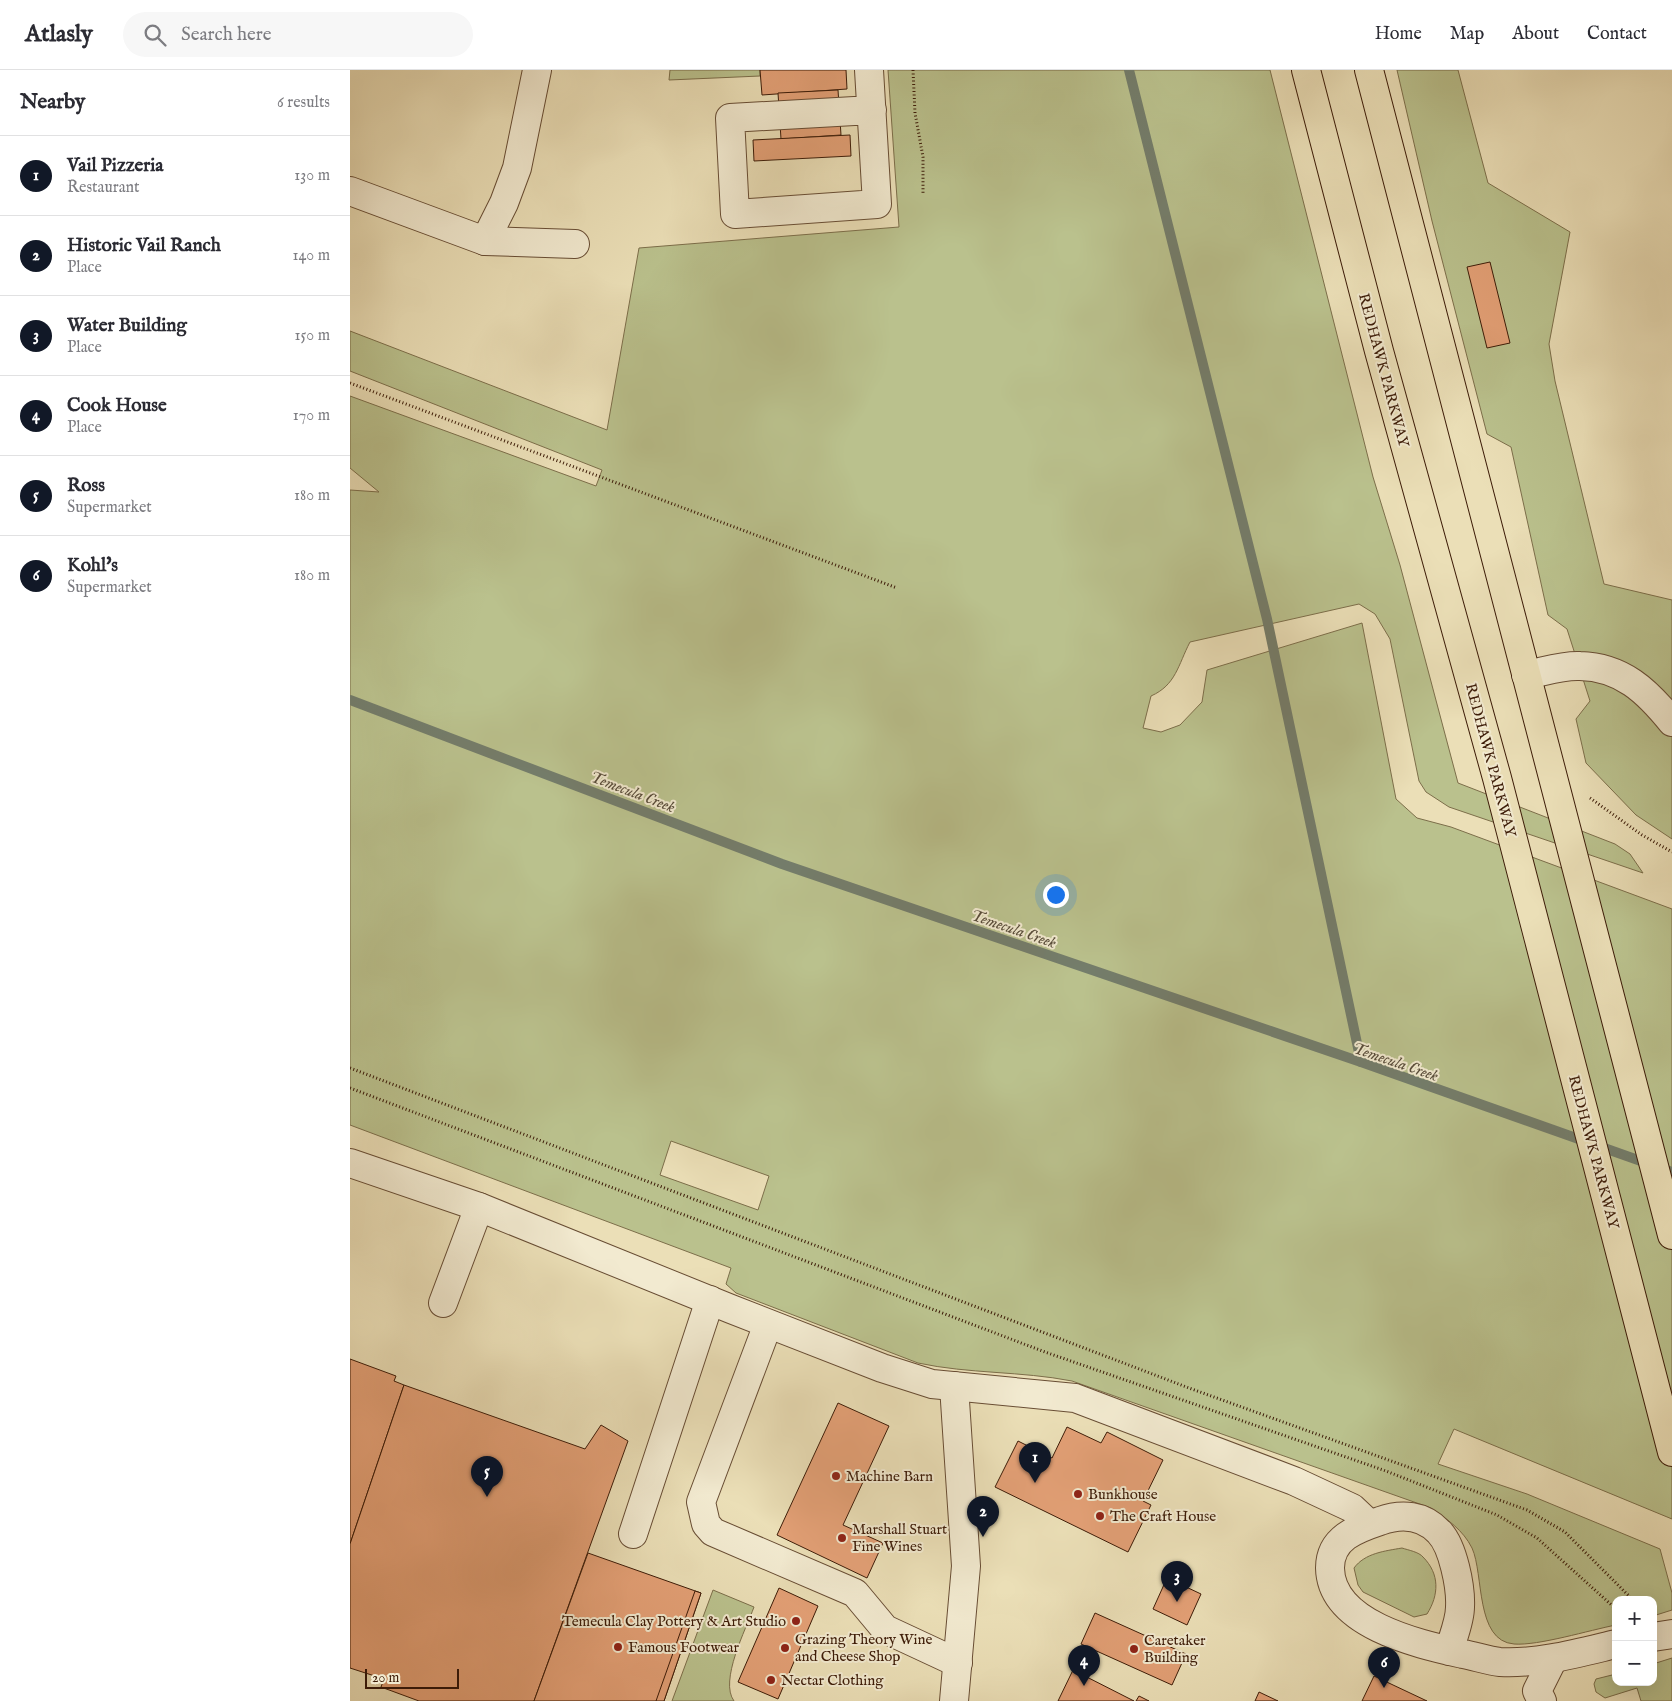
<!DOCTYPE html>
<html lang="en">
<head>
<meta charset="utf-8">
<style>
	:root { --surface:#fff; --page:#f7f7f7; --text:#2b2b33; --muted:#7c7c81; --line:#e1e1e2; --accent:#111827 }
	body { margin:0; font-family:"IM FELL English",serif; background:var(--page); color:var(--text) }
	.controls { position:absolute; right:15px; bottom:15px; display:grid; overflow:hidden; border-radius:10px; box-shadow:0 5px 20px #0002 }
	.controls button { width:45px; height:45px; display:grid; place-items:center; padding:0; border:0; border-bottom:1px solid var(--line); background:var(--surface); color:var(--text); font:25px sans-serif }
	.scale { position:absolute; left:15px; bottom:12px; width:94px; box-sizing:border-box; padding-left:5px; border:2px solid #3d1c08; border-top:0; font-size:14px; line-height:18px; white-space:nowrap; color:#3d1c08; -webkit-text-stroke:4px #f2ead0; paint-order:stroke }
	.you { position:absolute; left:705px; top:824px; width:18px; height:18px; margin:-12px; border:4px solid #fff; border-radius:50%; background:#1a73e8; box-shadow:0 0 0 8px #1a73e833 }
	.badge { display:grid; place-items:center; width:32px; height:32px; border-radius:50%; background:var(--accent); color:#fff; font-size:16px; font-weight:700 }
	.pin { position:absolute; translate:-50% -41px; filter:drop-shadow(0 1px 2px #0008) }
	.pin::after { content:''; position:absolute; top:26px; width:18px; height:15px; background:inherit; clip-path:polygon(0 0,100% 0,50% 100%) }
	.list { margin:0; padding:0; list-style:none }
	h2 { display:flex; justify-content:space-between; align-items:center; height:65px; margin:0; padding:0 20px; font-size:21px }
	h2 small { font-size:16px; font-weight:400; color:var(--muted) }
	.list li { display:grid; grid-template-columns:32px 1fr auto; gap:15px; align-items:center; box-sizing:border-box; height:80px; padding:0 20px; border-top:1px solid var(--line) }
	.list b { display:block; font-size:19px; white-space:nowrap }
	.list p { margin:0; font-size:16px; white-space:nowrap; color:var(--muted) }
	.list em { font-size:16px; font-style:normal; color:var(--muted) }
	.icon { flex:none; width:28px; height:28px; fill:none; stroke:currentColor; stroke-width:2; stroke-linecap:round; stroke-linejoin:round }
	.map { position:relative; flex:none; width:1322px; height:1631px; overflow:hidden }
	header { display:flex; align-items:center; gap:30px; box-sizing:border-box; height:70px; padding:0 25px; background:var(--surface); border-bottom:1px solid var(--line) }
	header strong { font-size:24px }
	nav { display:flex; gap:28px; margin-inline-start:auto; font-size:18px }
	.search { width:350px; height:45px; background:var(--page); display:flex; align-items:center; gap:12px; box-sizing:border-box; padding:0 18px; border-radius:28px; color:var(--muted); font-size:19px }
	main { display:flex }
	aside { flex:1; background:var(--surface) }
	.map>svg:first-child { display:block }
	.green { fill:#bac18d; stroke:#7c6e4a; fill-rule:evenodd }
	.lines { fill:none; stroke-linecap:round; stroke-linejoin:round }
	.stream { stroke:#747d6b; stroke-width:10 }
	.building { fill:#e3a076; stroke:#3d1c08 }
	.minor-casing { stroke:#684d34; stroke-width:30 }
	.major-casing { stroke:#3d1c08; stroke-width:30 }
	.path { stroke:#3d1c08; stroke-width:3; stroke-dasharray:1 2.5; stroke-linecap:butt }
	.minor { stroke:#f2ead0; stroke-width:28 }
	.major { stroke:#ebdfb7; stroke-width:28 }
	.poi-dot { fill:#8f2418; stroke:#f2ead0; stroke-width:2 }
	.labels { text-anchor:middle; stroke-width:4; stroke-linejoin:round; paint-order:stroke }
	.street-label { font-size:15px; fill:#3d1c08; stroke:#f2ead0 }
	.poi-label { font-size:15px; fill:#3d1c08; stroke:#f2ead0; text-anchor:start }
	.water-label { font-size:16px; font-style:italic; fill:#584c3a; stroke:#f2ead0 }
</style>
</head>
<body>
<header>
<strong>Atlasly</strong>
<div class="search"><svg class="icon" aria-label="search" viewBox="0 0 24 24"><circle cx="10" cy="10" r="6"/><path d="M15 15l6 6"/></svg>Search here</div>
<nav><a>Home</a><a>Map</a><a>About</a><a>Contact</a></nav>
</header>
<main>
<aside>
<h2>Nearby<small>6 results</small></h2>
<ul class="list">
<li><span class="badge">1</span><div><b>Vail Pizzeria</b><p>Restaurant</p></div><em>130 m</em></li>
<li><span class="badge">2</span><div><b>Historic Vail Ranch</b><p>Place</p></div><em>140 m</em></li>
<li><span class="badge">3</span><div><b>Water Building</b><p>Place</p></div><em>150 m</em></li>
<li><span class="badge">4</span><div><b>Cook House</b><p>Place</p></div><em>170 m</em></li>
<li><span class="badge">5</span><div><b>Ross</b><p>Supermarket</p></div><em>180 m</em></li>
<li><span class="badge">6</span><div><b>Kohl's</b><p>Supermarket</p></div><em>180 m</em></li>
</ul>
</aside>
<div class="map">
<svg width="1322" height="1631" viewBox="0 0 1322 1631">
	<rect width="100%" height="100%" fill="#ebdfb7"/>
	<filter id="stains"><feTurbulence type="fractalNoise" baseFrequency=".004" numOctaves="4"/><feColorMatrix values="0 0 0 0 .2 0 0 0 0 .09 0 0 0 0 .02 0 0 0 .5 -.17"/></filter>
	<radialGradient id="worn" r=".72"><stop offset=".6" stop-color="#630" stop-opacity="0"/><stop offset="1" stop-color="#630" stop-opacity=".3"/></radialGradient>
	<!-- green -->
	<g class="green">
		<path d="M320 0H410V6L319 10Z"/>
		<path d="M538 0H920L1023 407 1050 495 1108 713 1265 774 1280 784 1293 803 1099 737 1076 722 1069 711 1040 569 1025 544 1009 534 840 572C828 595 826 615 801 626L793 658 811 662 830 655 852 632 857 600 1012 553 1046 729 1067 748 1101 757 1322 839V1449L1104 1359 1088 1394 1177 1424 1310 1479 1322 1523V1540L1303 1546V1530H1266V1555C1240 1560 1188 1576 1164 1574 1125 1571 1134 1504 1122 1478 1113 1460 1098 1450 1081 1438L722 1311C671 1301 619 1304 568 1293L386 1223 376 1214 381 1198 0 1055V420L29 422 0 398V326L246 416 252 400 0 301V261L257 360 289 178 549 157ZM321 1071 419 1106 408 1140 310 1105Z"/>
		<path d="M1047 0H1108L1138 113 1220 162 1199 274 1205 311 1254 514 1322 530V769L1286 745 1236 693 1226 649 1240 631 1217 559 1198 545 1161 377 1137 364 1082 151Z"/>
		<path d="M1052 1478C1058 1480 1069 1482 1073 1487 1090 1504 1089 1525 1077 1544L1064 1547 1013 1522 1008 1515 1004 1498C1015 1483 1035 1481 1052 1478Z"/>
		<path d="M363 1520 404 1537C396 1559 369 1611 384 1631H322Z"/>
		<path d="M1322 1588V1631H1291L1287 1618 1255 1628 1246 1622 1244 1614 1246 1609 1266 1604V1612H1303V1594Z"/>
	</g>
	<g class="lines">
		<!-- stream -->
		<g class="stream">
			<path d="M779 0 917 549 1011 992"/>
			<path d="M0 630 432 794 1011 992 1322 1102"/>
		</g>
	</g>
	<!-- building -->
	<g class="building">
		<path d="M410 0H496L497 19 412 25Z"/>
		<path d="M488 20 491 65 431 69 428 23Z"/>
		<path d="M500 65 501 86 404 91 403 70Z"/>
		<path d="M1140 192 1160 273 1137 278 1117 197Z"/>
		<path d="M0 1289 46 1306 44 1311 54 1315 0 1474Z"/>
		<path d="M54 1315 235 1379 251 1355 278 1371 184 1631H69L31 1617 34 1609 0 1598V1474Z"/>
		<path d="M488 1333 539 1356 493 1455 533 1473 517 1508 427 1465Z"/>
		<path d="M717 1357 751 1373 757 1362 813 1390 793 1431 801 1435 778 1482 645 1417 668 1371 702 1388Z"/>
		<path d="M238 1483 351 1523 314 1631H184Z"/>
		<path d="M817 1508 851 1524 837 1555 803 1539Z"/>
		<path d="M429 1518 468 1536 428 1629 388 1612Z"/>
		<path d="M345 1521 351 1523 314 1631H306Z"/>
		<path d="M745 1543 836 1584 822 1615 731 1574Z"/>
		<path d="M723 1600 784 1631H708Z"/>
		<path d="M1024 1606 1077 1631H1012Z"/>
		<path d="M909 1622 928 1631H905Z"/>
		<path d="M789 1626 799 1631H786Z"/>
	</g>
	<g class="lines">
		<!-- minor casing -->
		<g class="minor-casing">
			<g id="minor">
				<path d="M519 0 527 134 385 144 380 48 522 40"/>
				<path d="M0 121 135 171 225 174"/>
				<path d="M135 171 154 133 167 98 187 0"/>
				<path d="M1176 605C1193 602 1212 595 1230 596 1272 597 1297 621 1322 652"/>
				<path d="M0 1093 129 1137 381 1239 532 1298 582 1314 725 1328 944 1411 1002 1438 1019 1454"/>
				<path d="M93 1233 129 1137"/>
				<path d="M418 1254 351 1432 356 1454 363 1462 505 1523 535 1559 608 1593"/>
				<path d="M604 1316 616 1496 604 1631"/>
				<path d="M283 1464 360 1230"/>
				<path d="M1303 1567 1322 1564"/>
				<path d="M1099 1581C1103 1567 1110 1551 1110 1537 1111 1517 1103 1476 1089 1462 1073 1445 1052 1443 1030 1451 1006 1459 980 1468 980 1498 981 1555 1069 1574 1113 1584 1125 1586 1138 1591 1150 1592 1189 1594 1228 1583 1266 1574"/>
				<path d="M1192 1631 1187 1621 1203 1589"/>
			</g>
		</g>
		<!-- major casing -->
		<g class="major-casing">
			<g id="major">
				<path d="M956 0 1029 281 1147 708 1322 1382"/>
				<path d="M1019 0 1322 1165"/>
			</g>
		</g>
		<!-- path -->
		<g class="path">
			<path d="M563 0 565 43 573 87V123"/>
			<path d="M0 313 547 518"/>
			<path d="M1240 728 1292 765 1322 782"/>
			<path d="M0 998 839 1318 1177 1440 1215 1462 1283 1530"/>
			<path d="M0 1018 695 1282 1036 1401 1147 1445 1187 1468 1266 1539"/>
		</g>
		<!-- minor -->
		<use href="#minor" class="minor"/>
		<!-- major -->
		<use href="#major" class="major"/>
	</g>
	<!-- markers -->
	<g class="poi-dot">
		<circle cx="486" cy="1406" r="5"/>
		<circle cx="728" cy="1424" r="5"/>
		<circle cx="750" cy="1446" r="5"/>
		<circle cx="492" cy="1468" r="5"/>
		<circle cx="446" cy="1551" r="5"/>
		<circle cx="268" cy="1577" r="5"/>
		<circle cx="435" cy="1578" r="5"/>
		<circle cx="784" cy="1579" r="5"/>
		<circle cx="421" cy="1610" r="5"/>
	</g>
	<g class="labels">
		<!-- street labels -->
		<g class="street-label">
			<text transform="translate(1034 300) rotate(75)" y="5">REDHAWK PARKWAY</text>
			<text transform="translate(1141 690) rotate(75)" y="5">REDHAWK PARKWAY</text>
			<text transform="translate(1244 1082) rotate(75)" y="5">REDHAWK PARKWAY</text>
		</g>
		<!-- poi labels -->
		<g class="poi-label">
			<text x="496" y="1411">Machine Barn</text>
			<text x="738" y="1429">Bunkhouse</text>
			<text x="760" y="1451">The Craft House</text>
			<text x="502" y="1464">Marshall Stuart<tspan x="502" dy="17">Fine Wines</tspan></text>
			<text x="436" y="1556" text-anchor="end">Temecula Clay Pottery &amp; Art Studio</text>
			<text x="445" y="1574">Grazing Theory Wine<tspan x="445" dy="17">and Cheese Shop</tspan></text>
			<text x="794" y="1575">Caretaker<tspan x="794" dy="17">Building</tspan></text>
			<text x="278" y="1582">Famous Footwear</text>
			<text x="431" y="1615">Nectar Clothing</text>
		</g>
		<!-- water labels -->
		<g class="water-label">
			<text transform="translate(283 721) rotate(21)" y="6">Temecula Creek</text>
			<text transform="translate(664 858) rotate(19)" y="6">Temecula Creek</text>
			<text transform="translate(1046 991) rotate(19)" y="6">Temecula Creek</text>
		</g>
	</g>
	<rect width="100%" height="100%" filter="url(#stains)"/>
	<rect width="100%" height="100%" fill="url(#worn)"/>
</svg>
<div class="controls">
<button>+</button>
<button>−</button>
</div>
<div class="scale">20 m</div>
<div class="you"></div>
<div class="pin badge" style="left:685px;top:1413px">1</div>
<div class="pin badge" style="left:633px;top:1467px">2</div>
<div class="pin badge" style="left:827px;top:1532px">3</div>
<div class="pin badge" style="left:734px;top:1616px">4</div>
<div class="pin badge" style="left:137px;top:1427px">5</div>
<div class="pin badge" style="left:1034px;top:1618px">6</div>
</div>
</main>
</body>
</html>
